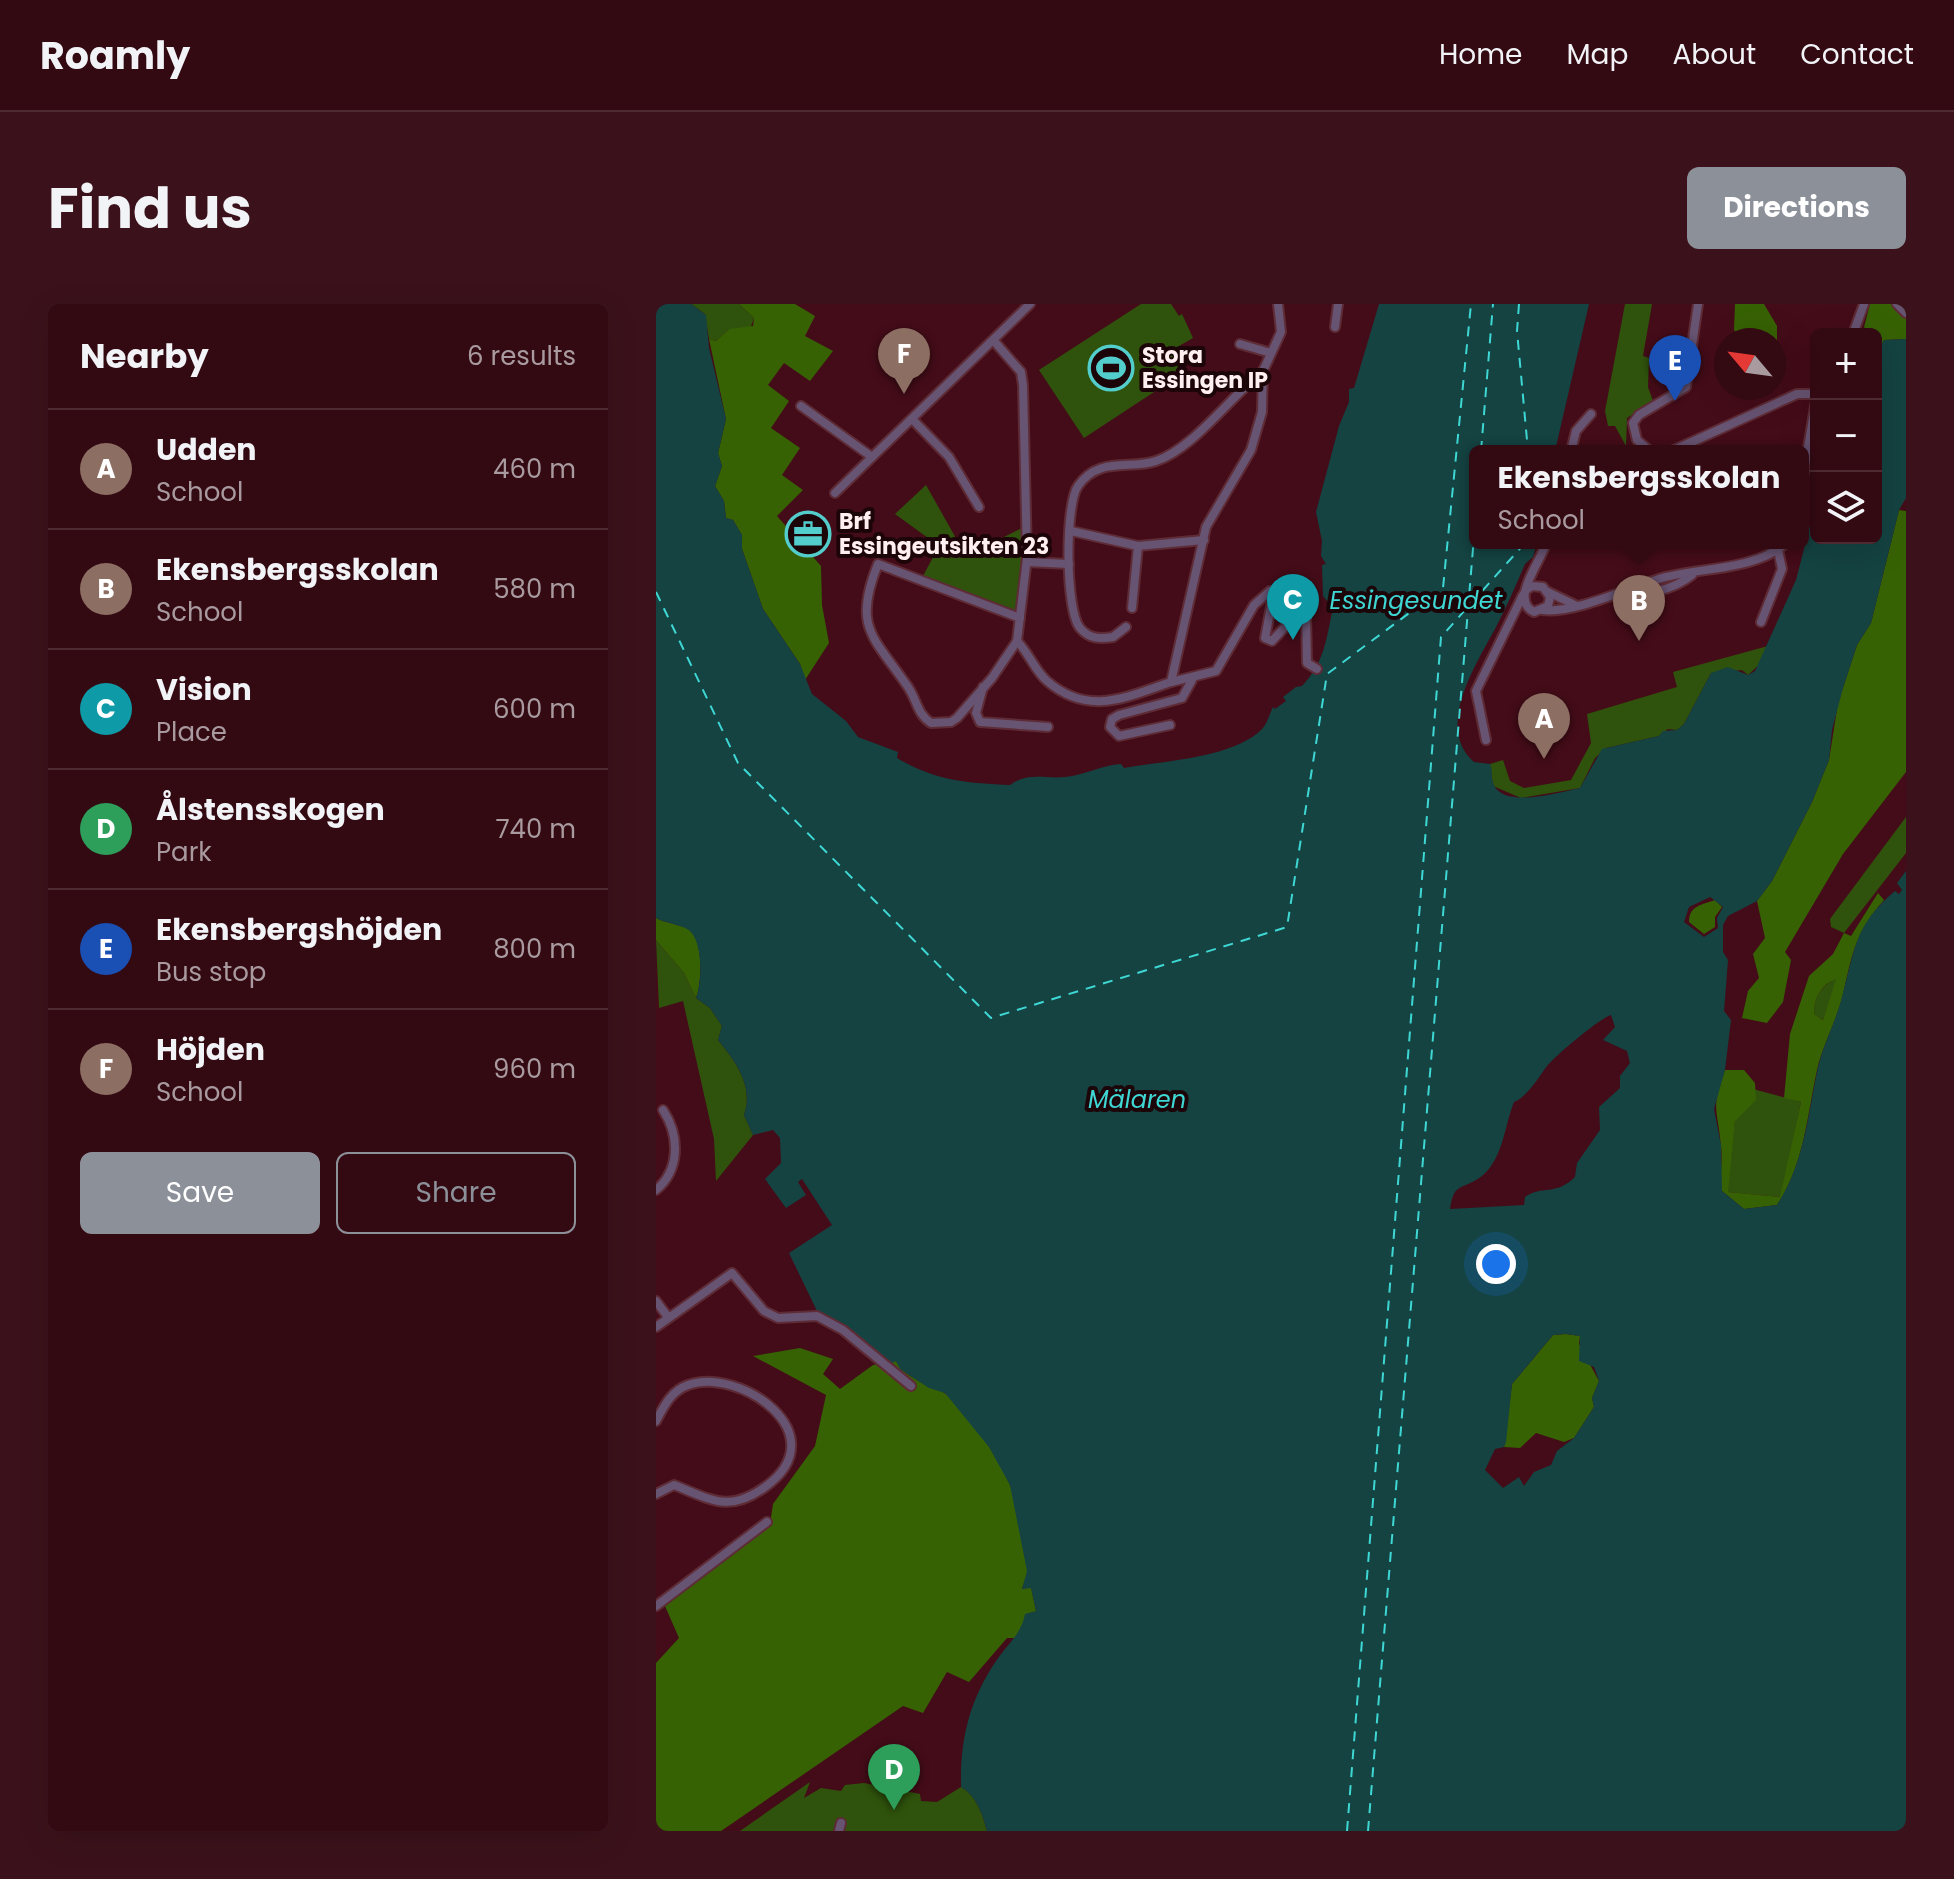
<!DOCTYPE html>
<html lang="en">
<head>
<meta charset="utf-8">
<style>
	:root { --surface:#330912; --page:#3b121b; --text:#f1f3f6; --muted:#a99a9f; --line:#4e2a32; --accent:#8c9099 }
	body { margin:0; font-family:Poppins,sans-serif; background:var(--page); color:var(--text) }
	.controls { position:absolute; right:24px; top:24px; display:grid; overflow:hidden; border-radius:12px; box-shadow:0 8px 32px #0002 }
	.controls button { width:72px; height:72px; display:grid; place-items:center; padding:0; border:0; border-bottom:2px solid var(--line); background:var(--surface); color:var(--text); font:40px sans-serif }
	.compass { position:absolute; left:1058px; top:24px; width:72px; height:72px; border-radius:50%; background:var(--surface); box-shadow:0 8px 32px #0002; rotate:299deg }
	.you { position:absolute; left:840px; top:960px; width:28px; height:28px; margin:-20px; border:6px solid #fff; border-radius:50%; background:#1a73e8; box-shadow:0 0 0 12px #1a73e833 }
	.badge { display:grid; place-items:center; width:52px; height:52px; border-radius:50%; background:var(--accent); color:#fff; font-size:26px; font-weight:700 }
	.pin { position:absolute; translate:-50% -66px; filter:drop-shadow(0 2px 4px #0008) }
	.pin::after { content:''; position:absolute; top:42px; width:28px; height:24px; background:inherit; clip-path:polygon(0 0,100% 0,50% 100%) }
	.popup { position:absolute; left:813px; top:141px; width:340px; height:104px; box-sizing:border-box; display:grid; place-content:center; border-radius:12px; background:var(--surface); filter:drop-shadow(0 2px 6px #0005); font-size:26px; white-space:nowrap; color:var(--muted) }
	.popup b { font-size:30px; color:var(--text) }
	.popup::after { content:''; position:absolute; left:50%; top:100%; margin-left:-16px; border:16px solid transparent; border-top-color:var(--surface) }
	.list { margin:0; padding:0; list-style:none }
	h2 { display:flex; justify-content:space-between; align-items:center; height:104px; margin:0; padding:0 32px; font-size:34px }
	h2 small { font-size:26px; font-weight:400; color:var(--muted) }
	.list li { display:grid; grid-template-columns:52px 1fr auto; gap:24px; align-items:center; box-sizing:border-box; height:120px; padding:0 32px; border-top:2px solid var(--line) }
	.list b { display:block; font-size:30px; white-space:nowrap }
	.list p { margin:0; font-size:26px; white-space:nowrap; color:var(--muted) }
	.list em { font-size:26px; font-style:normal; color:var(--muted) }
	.actions { display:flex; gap:16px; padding:24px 32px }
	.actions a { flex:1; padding:18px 0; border:2px solid var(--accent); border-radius:12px; text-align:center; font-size:28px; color:var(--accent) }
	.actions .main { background:var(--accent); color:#fff }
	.icon { flex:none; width:44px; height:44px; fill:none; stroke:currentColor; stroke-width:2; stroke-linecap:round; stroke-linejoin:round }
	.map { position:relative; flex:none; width:1250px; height:1527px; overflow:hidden; border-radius:12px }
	header { display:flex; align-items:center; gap:48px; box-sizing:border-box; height:112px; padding:0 40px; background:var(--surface); border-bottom:2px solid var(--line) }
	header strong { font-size:38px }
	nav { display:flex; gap:44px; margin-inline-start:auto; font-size:28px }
	.intro { display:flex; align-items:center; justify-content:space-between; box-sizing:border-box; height:192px; padding:0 48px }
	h1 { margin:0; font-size:56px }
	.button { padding:20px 36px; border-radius:12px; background:var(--accent); color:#fff; font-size:28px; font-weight:700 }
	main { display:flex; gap:48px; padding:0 48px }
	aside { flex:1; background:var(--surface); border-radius:12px; box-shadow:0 8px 32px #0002 }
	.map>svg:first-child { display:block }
	.green { fill:#2f530c }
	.forest { fill:#376204; fill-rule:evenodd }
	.water { fill:#144342; fill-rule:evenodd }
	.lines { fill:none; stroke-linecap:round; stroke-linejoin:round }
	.ferry { stroke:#3ed7d4; stroke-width:2; stroke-dasharray:10 8; stroke-linecap:butt }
	.minor-casing { stroke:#5e2c36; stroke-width:12 }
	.minor { stroke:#675372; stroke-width:8 }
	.labels { text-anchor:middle; stroke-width:8; stroke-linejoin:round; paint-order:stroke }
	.poi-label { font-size:22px; font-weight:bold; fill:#ffeff0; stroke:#1c0508; text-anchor:start }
	.water-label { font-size:24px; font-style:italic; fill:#3ed7d4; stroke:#1c0508 }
</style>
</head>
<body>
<header>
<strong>Roamly</strong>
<nav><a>Home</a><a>Map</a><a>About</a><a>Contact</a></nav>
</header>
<div class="intro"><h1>Find us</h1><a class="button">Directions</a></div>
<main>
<aside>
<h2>Nearby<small>6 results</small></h2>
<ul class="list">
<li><span class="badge" style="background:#8d6e63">A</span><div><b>Udden</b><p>School</p></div><em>460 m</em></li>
<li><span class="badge" style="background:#8d6e63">B</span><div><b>Ekensbergsskolan</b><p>School</p></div><em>580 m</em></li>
<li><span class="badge" style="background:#0f9aa8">C</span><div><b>Vision</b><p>Place</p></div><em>600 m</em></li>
<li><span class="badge" style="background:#2e9e5b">D</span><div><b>Ålstensskogen</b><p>Park</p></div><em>740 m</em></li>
<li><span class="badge" style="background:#1a4fb4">E</span><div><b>Ekensbergshöjden</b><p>Bus stop</p></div><em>800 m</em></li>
<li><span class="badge" style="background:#8d6e63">F</span><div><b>Höjden</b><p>School</p></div><em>960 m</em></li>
</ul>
<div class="actions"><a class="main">Save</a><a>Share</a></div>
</aside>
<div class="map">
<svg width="1250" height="1527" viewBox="0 0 1250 1527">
	<rect width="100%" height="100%" fill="#440c18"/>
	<!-- green -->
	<g class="green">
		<path d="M35 0H83L98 14 94 25H73L60 37 53 35 49 10Z"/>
		<path d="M485 0H515L523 12 526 10 537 34 516 46 530 67 428 134 383 66Z"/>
		<path d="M969 0H996L987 52 993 54 992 83 997 97 971 114 970 142 959 122H952L949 107Z"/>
		<path d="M270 181 310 252 366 224 367 261 360 307 267 272 283 242 239 210Z"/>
		<path d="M1112 342 1106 358 1092 371 1086 366 1055 369 1028 420 1021 426 1012 425 1003 432 950 444 939 454 924 484 865 494 837 482 834 460 847 456 854 477 868 484 915 476 935 439 931 410 1021 383 1017 368Z"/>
		<path d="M1250 513V549L1188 629 1175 623 1174 615Z"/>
		<path d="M0 636 28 669 40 694 54 704 66 722 62 736C80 758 98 782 88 811L97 831 60 877 58 835 27 697 3 704Z"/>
		<path d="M1181 674 1167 716 1158 710C1158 692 1165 682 1181 674Z"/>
		<path d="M1097 785 1145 798 1125 893 1071 888 1079 816 1099 796Z"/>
		<path d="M154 1478 148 1494 165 1484 185 1487 189 1481 208 1479 264 1490 265 1497 281 1498 305 1483C320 1491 327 1511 331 1527H84Z"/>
	</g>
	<!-- forest -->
	<g class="forest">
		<path d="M83 0H139L159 12 149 32 177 47 154 77 128 59 112 81 133 97 115 124 144 144 126 171 147 186 121 212 165 262 166 301 173 339 149 376 144 360 107 305 86 245V231L77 216 70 214 68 197 59 182 66 162 62 149 70 115 53 35 60 37 73 25 97 22 98 14Z"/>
		<path d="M1079 0H1108L1121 22V46L1118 50V36H1086L1078 26Z"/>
		<path d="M1214 0H1250V35L1228 36 1225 43 1220 39V30H1212L1208 23Z"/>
		<path d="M1243 206 1250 207V468L1187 550 1129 648 1135 656 1127 698 1111 719 1086 714 1092 687 1103 674 1097 650 1109 634 1101 597 1116 577 1156 498 1173 456 1182 399 1201 341 1215 319Z"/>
		<path d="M1222 589 1228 596C1199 628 1196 651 1187 690 1181 716 1167 740 1161 766 1151 812 1148 861 1121 901L1088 905 1066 887C1063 872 1067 857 1065 842 1061 800 1055 808 1069 766H1088L1099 779 1100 796 1079 817 1072 888 1124 893 1145 798 1128 794 1134 730 1153 672 1177 650 1188 629 1195 632ZM1180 675 1167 716 1158 710C1158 693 1165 681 1180 675Z"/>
		<path d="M1059 596 1066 603 1059 613V623L1048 630 1033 618C1033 602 1045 601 1059 596Z"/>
		<path d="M0 614C9 619 23 620 32 625 48 634 46 680 40 694L28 669 0 636Z"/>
		<path d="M910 1030 924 1032 923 1040 943 1077 936 1094 938 1103 918 1134 908 1138 880 1129 864 1144 848 1143 856 1080 897 1031Z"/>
		<path d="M144 1044 177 1055 167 1070 184 1085 217 1061 240 1057C249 1075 273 1079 290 1090 311 1103 344 1158 354 1181 359 1194 372 1254 371 1267 371 1272 368 1279 366 1285L375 1283 380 1307 368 1318 360 1334H351L313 1378 291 1368 267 1409 247 1402 65 1527H0V1359L23 1334 9 1302 114 1220 117 1200 159 1142 170 1091 97 1052Z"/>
	</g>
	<!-- water -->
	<path class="water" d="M0 0H35L50 11 53 44 70 115 62 149 66 162 59 182 68 197 70 214 77 216 86 231V245L107 305 144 360 156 390 190 417 202 433 242 448 241 454C280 477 310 479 354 481 372 468 387 475 409 473 429 471 446 461 465 460L468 464C506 457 578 454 606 425 611 420 614 409 617 403L619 405 630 397 627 393 640 383 646 382C669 358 670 335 677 304L667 292 666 261 670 260 665 252 666 237 660 208 683 122 693 98V85L698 84 723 0H933L899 147H819V239H881L877 253 869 260C860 281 851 302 840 323 821 359 778 423 818 458L834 460C837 467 835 473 837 479 846 506 905 488 924 484L946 445 1003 432 1007 427 1021 426 1028 420 1055 369 1072 363 1092 371 1099 367 1140 276 1160 198V234H1220V51L1228 36 1250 35V194L1243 206 1215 319 1201 341 1187 384 1176 426 1173 456 1156 498 1116 577 1101 597 1072 612 1067 621V648L1072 656 1068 707 1075 716 1069 766 1058 805 1065 841 1066 887 1088 905 1121 901C1147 862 1152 813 1161 768 1166 742 1180 718 1186 693 1199 646 1198 621 1239 587L1243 590 1246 586 1241 579 1250 567V1527H331C327 1511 320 1491 305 1483 304 1436 313 1397 340 1357 351 1341 366 1329 369 1310L380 1307 375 1284 366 1285 371 1267 354 1181 333 1143 289 1089 273 1084 244 1065 240 1057 234 1060 192 1025 161 1007 133 949 176 921 146 875 142 878 150 891 130 904 109 875 125 859 124 834 117 826 97 831 88 811C98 782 80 758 62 736L66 722 54 704 40 694C46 680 48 634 31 625 23 620 9 619 0 614ZM1054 593 1067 603 1061 614 1062 624 1048 633 1028 618 1033 603ZM955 711 959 723 947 736 971 747 974 759 964 772V784L943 803 944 826 921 859 919 873C900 892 886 881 869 893L868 901 794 905C798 880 803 886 820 876 847 861 848 822 858 798 872 792 882 774 891 762 899 752 944 714 955 711ZM910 1030 924 1032 923 1057 938 1063 943 1077 936 1094 938 1103 918 1134 901 1147 895 1161 878 1168 868 1182 863 1173 847 1184 829 1166 839 1145 848 1143 850 1138 856 1080 897 1031Z"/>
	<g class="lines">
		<!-- ferry -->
		<g class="ferry">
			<path d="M863 0 861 27 872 147"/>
			<path d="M825 147 837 0"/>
			<path d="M0 288 82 459 335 714 631 623 671 370 787 284 815 0"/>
			<path d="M691 1527 785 333 869 239"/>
			<path d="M712 1527 819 220"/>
		</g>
		<!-- minor casing -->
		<g class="minor-casing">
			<g id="minor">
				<path d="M1241 0 1250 9"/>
				<path d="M679 23 682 0"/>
				<path d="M1197 30 1208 0"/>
				<path d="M338 37 365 68 367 81 371 254 361 337C373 349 379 367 391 377 433 413 470 393 515 378L550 223 595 146 606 108 607 67 625 28 622 0"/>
				<path d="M584 40 615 49"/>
				<path d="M145 102 216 153"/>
				<path d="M256 115 293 153 323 203"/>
				<path d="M915 147 920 127 935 110"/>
				<path d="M994 147 981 136 977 119 983 111 1030 83 1042 0"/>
				<path d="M1016 147 1141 90H1160"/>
				<path d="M1147 173 1160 97"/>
				<path d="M179 189 374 0"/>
				<path d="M415 227 482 242 548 236"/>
				<path d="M371 258 413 260"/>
				<path d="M870 286 876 282 887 283 894 293 892 302 878 308C853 296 885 258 890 239"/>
				<path d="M892 288 919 301"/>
				<path d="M960 291C983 294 1018 286 1036 271"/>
				<path d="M476 304 482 242"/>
				<path d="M887 306C918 310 975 283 1006 274 1045 263 1098 267 1130 239"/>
				<path d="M1105 318 1126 265 1122 246"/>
				<path d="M470 323 457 333C444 335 433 335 424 324 409 306 409 200 422 182 443 152 474 166 500 157 537 145 575 92 607 67"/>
				<path d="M361 337 336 374 301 414 295 418 275 419C261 410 261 396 252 383 218 333 196 324 222 260L364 314"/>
				<path d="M515 378 560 367 598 301 614 287 617 292 609 334 616 337 642 309 650 308 651 359 661 365"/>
				<path d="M327 383 320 409 324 418 392 423"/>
				<path d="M514 421 463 432 454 423 456 415 463 411 526 394 536 376"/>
				<path d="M830 436 820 387 867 291"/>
				<path d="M0 886C24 866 24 832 7 806"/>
				<path d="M0 997 12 1013"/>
				<path d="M0 1023 76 969 108 1007 122 1014 161 1012 187 1026 255 1082"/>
				<path d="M0 1117C8 1102 15 1087 32 1081 82 1062 183 1130 109 1183 73 1209 56 1196 18 1181L0 1190"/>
				<path d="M0 1302 111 1218"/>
				<path d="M183 1527 185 1519"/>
			</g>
		</g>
		<!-- minor -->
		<use href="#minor" class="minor"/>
	</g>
	<!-- icons -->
	<defs>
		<g id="stadium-ring" transform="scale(2.3)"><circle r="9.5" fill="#1c0508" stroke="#53cdcb" stroke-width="1.5"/><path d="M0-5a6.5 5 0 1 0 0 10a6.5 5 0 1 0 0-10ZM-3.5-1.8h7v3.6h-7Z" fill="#53cdcb"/></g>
		<g id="office-ring" transform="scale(2.3)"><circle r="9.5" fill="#1c0508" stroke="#53cdcb" stroke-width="1.5"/><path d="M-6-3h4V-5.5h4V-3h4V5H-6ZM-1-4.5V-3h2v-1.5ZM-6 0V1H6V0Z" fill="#53cdcb"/></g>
	</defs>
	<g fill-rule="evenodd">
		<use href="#stadium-ring" x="455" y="64"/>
		<use href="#office-ring" x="152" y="230"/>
	</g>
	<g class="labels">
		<!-- poi labels -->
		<g class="poi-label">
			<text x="486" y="59">Stora<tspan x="486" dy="25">Essingen IP</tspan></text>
			<text x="183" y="225">Brf<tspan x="183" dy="25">Essingeutsikten 23</tspan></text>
		</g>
		<!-- water labels -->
		<g class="water-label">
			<text x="760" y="305">Essingesundet</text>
			<text x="481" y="804">Mälaren</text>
		</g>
	</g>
</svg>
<div class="controls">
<button>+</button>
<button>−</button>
<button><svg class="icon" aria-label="layers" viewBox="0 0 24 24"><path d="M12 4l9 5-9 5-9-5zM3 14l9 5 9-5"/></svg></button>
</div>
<svg class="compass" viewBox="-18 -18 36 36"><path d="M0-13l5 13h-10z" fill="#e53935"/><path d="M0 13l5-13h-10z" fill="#a99a9f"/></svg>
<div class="you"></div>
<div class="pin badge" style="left:888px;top:455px;background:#8d6e63">A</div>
<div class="pin badge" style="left:983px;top:337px;background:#8d6e63">B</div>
<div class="popup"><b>Ekensbergsskolan</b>School</div>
<div class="pin badge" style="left:637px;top:336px;background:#0f9aa8">C</div>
<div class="pin badge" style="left:238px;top:1506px;background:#2e9e5b">D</div>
<div class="pin badge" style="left:1019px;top:97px;background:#1a4fb4">E</div>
<div class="pin badge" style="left:248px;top:90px;background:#8d6e63">F</div>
</div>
</main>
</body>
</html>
